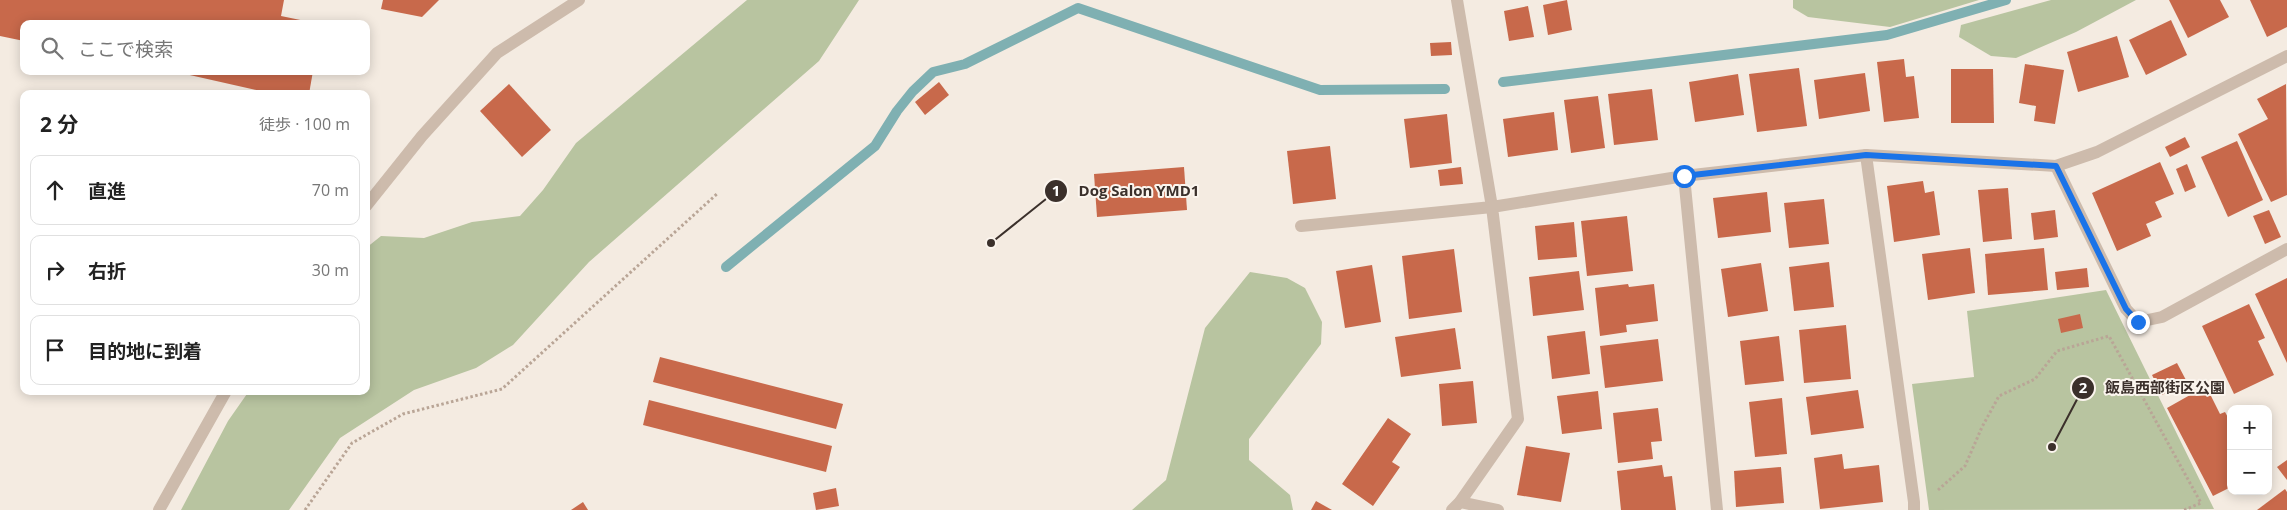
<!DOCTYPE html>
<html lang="ja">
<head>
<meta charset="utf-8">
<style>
	:root { --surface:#fff; --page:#f2f2f2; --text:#222; --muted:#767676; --line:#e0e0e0 }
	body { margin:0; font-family:"Open Sans","Noto Sans JP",sans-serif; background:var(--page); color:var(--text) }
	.controls { position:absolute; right:15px; bottom:15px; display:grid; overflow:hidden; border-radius:10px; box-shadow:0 2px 12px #0003 }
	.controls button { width:45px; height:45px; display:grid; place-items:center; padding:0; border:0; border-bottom:1px solid var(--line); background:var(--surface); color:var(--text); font:25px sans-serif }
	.stop { position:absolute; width:15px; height:15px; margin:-11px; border:4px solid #1a73e8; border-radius:50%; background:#fff }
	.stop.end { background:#1a73e8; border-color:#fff; box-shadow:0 1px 5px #0008 }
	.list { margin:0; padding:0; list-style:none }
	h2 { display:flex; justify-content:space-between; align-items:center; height:65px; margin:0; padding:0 20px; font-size:21px }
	h2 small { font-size:16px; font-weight:400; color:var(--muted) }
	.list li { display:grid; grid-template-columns:32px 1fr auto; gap:15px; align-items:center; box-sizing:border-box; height:70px; margin:0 10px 10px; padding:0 10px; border:1px solid var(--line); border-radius:10px }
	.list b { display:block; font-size:19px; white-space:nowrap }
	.list em { font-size:16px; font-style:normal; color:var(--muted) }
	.icon { flex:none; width:28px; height:28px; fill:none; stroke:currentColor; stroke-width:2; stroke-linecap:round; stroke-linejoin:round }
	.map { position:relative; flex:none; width:2287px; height:510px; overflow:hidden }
	.search { position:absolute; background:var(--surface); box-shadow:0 2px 12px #0003; left:20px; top:20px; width:350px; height:55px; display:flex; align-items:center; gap:12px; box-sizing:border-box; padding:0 18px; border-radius:10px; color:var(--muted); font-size:19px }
	.panel { position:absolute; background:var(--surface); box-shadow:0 2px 12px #0003; left:20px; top:90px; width:350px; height:305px; border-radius:10px }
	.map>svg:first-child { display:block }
	.green { fill:#b8c4a0 }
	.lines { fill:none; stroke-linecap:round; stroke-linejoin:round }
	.stream { stroke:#7fb0b2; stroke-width:10 }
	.building { fill:#c8694b }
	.path { stroke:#b9a596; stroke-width:3; stroke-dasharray:2.5 2.5; stroke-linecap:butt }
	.street { stroke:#cdbbac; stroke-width:12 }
	.route { stroke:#1a73e8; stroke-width:6 }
	.leader { fill:none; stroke:#3b302b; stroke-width:2 }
	.callout-dot { fill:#3b302b; stroke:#fbf5ee; stroke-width:2 }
	.mark-label { font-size:15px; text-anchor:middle; font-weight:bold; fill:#fff }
	.callout-label { font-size:15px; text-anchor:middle; font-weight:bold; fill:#3b302b; stroke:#fbf5ee; stroke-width:4; stroke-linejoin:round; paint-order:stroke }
</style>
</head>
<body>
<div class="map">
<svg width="2287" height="510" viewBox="0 0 2287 510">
	<rect width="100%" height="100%" fill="#f4ebe1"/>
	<!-- green -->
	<g class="green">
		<path d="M747 0H859L819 61 589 262 513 345 476 368 414 390 340 438 289 510H181L228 421 249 391H366V248L381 236 424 238 472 222 520 216 543 190 576 143Z"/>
		<path d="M1793 0H1979L1890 27 1808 17 1793 8Z"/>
		<path d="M2051 0H2136L2076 32 2016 58 1991 56 1959 37 1961 25Z"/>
		<path d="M1250 272 1287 278 1305 288 1322 322 1321 344 1249 439V460L1290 495 1293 510H1132L1166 480 1205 328Z"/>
		<path d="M2106 290 2214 509 1929 510 1912 384 1974 377 1967 311Z"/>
	</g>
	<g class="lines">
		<!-- stream -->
		<g class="stream">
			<path d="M1503 82 1887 35 2006 0"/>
			<path d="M726 267 875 146 897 111 913 91 933 72 965 64 1078 8 1320 90 1445 89"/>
		</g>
	</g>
	<!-- building -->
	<g class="building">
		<path d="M0 0H284L281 16 315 23 24 24V41L0 36Z"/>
		<path d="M383 0H439L422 17 381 9Z"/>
		<path d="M1567 0 1572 30 1548 35 1543 5Z"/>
		<path d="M2169 0H2220L2229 17 2188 38Z"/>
		<path d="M2250 0H2287V27L2267 37Z"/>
		<path d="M1528 6 1534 37 1509 41 1504 11Z"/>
		<path d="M2171 20 2187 55 2146 75 2129 40Z"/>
		<path d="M2117 36 2129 77 2078 92 2067 52Z"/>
		<path d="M1451 42 1452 55 1431 56 1430 43Z"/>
		<path d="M1904 59 1906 77 1914 76 1919 118 1884 122 1877 62Z"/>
		<path d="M2025 64 2064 70 2055 124 2034 121 2036 106 2019 103Z"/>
		<path d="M1799 68 1807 126 1757 132 1749 74Z"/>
		<path d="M1951 69H1993L1994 123H1951Z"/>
		<path d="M172 71H313L309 94H274Z"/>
		<path d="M1865 73 1870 111 1819 119 1814 80Z"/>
		<path d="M1738 74 1744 115 1695 122 1689 82Z"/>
		<path d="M939 82 949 95 925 115 915 102Z"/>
		<path d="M509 84 551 130 522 157 480 111Z"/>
		<path d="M2286 84 2287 195 2271 202 2238 134 2268 119 2257 99Z"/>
		<path d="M1652 89 1658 140 1614 145 1608 94Z"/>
		<path d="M1598 96 1605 148 1571 153 1564 100Z"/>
		<path d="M1554 112 1558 150 1508 157 1503 119Z"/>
		<path d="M1447 114 1452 163 1410 168 1404 119Z"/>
		<path d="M2185 137 2190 147 2170 157 2165 147Z"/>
		<path d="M2237 141 2263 200 2228 217 2201 157Z"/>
		<path d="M1330 146 1336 199 1293 204 1287 151Z"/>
		<path d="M2160 162 2174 194 2155 202 2162 217 2146 224 2151 236 2117 251 2092 193Z"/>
		<path d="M2187 164 2196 187 2185 192 2176 169Z"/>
		<path d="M1184 167 1187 210 1097 217 1094 174Z"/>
		<path d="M1461 167 1463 184 1440 186 1438 170Z"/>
		<path d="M1923 181 1925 193 1934 191 1940 235 1894 242 1887 186Z"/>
		<path d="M2008 188 2012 239 1983 242 1978 190Z"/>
		<path d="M1767 192 1771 232 1718 238 1713 198Z"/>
		<path d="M1824 199 1829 244 1789 248 1784 203Z"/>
		<path d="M2055 210 2058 237 2034 240 2031 213Z"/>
		<path d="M2269 210 2281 237 2265 244 2253 216Z"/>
		<path d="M1627 216 1633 271 1587 276 1581 221Z"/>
		<path d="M1574 222 1577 257 1538 260 1535 226Z"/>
		<path d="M1970 248 1975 293 1928 300 1922 254Z"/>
		<path d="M2044 248 2048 290 1988 295 1985 254Z"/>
		<path d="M1454 249 1462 312 1409 319 1402 256Z"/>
		<path d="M1829 262 1834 307 1794 311 1789 267Z"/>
		<path d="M1761 263 1768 311 1728 317 1721 269Z"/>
		<path d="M1372 265 1381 322 1345 328 1336 271Z"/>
		<path d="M2087 268 2089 287 2057 290 2055 272Z"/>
		<path d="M1579 271 1584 310 1533 316 1529 277Z"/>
		<path d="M2287 278V363L2255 294Z"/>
		<path d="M1628 284 1629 287 1654 284 1658 321 1626 325 1627 332 1600 336 1595 288Z"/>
		<path d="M2249 304 2265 338 2258 341 2274 375 2234 394 2202 326Z"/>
		<path d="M2080 314 2083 328 2061 333 2058 319Z"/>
		<path d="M1846 325 1851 379 1804 383 1799 330Z"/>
		<path d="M1455 328 1461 369 1401 377 1395 337Z"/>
		<path d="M1585 331 1590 374 1552 379 1547 336Z"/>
		<path d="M1779 336 1784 381 1745 385 1740 341Z"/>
		<path d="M1658 339 1663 381 1605 388 1600 346Z"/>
		<path d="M660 357 843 404 836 429 653 382Z"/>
		<path d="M2177 363 2187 382 2162 395 2152 375Z"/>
		<path d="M1473 381 1477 423 1442 426 1439 384Z"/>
		<path d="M2206 386 2220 414 2225 412 2231 423V432L2228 434 2231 440V487L2213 496 2167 408Z"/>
		<path d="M1858 390 1864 428 1811 435 1806 397Z"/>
		<path d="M1598 391 1602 429 1562 434 1557 396Z"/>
		<path d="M1782 398 1787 454 1755 457 1749 402Z"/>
		<path d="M649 400 832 446 826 472 643 425Z"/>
		<path d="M1658 408 1662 441 1651 442 1653 459 1618 463 1613 413Z"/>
		<path d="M1388 418 1411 434 1392 462 1400 467 1373 506 1342 484Z"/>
		<path d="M1526 446 1570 453 1561 502 1517 495Z"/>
		<path d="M1842 454 1844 469 1879 465 1883 502 1820 509 1814 458Z"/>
		<path d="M2287 460V480L2277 467Z"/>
		<path d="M1662 465 1664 477 1672 476 1676 510H1621L1617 471Z"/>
		<path d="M1781 467 1784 503 1736 507 1734 471Z"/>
		<path d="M836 488 839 506 816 510 813 493Z"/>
		<path d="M2285 489 2287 492V510H2257Z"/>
		<path d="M1316 501 1332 510H1311Z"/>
		<path d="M583 502 588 510H571Z"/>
	</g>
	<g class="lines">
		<!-- path -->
		<g class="path">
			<path d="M1938 490 1965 466 1982 427 1999 396 2035 379 2057 351 2109 336 2201 503 2184 510"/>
			<path d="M305 510 352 443 403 414 502 389 718 193"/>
		</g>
		<!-- street -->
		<g class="street">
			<path d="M1866 155 1914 502V510"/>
			<path d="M2056 166 2126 309 2138 322 2162 317 2287 249"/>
			<path d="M1684 176 1717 510"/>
			<path d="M366 206 422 136 497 53 579 0"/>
			<path d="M1301 226 1492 207 1457 0"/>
			<path d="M1460 502 1498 510"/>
			<path d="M159 510 226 391"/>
			<path d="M1452 510 1460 502 1518 419 1492 207 1684 176 1866 155 2056 166 2097 152 2287 56"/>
		</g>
	</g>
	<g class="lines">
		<!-- route -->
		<path class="route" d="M1684 176 1866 155 2056 166 2126 309 2138 322"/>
	</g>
	<!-- callouts -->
	<path class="leader" d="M991 243L1056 191M2052 447L2083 388"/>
	<g class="callout-dot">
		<circle cx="991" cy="243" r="5"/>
		<circle cx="2052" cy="447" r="5"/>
		<circle cx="1056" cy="191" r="12"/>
		<circle cx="2083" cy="388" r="12"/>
	</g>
	<g class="mark-label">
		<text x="1056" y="196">1</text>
		<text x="2083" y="393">2</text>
	</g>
	<g class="callout-label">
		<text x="1139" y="196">Dog Salon YMD1</text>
		<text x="2165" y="393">飯島西部街区公園</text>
	</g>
</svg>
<div class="controls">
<button>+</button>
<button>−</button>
</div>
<div class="stop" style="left:1684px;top:176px"></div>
<div class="stop end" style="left:2138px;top:322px"></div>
<div class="search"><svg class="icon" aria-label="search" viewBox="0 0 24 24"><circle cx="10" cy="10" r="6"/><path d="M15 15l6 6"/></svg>ここで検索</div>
<section class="panel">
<h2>2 分<small>徒歩 · 100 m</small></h2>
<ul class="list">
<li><svg class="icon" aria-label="ahead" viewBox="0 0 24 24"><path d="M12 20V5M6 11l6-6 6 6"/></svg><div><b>直進</b></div><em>70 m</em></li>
<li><svg class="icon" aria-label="right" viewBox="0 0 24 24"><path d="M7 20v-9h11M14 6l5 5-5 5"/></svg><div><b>右折</b></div><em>30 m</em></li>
<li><svg class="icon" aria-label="arrive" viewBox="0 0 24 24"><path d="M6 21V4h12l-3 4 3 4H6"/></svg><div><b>目的地に到着</b></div></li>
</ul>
</section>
</div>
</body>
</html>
